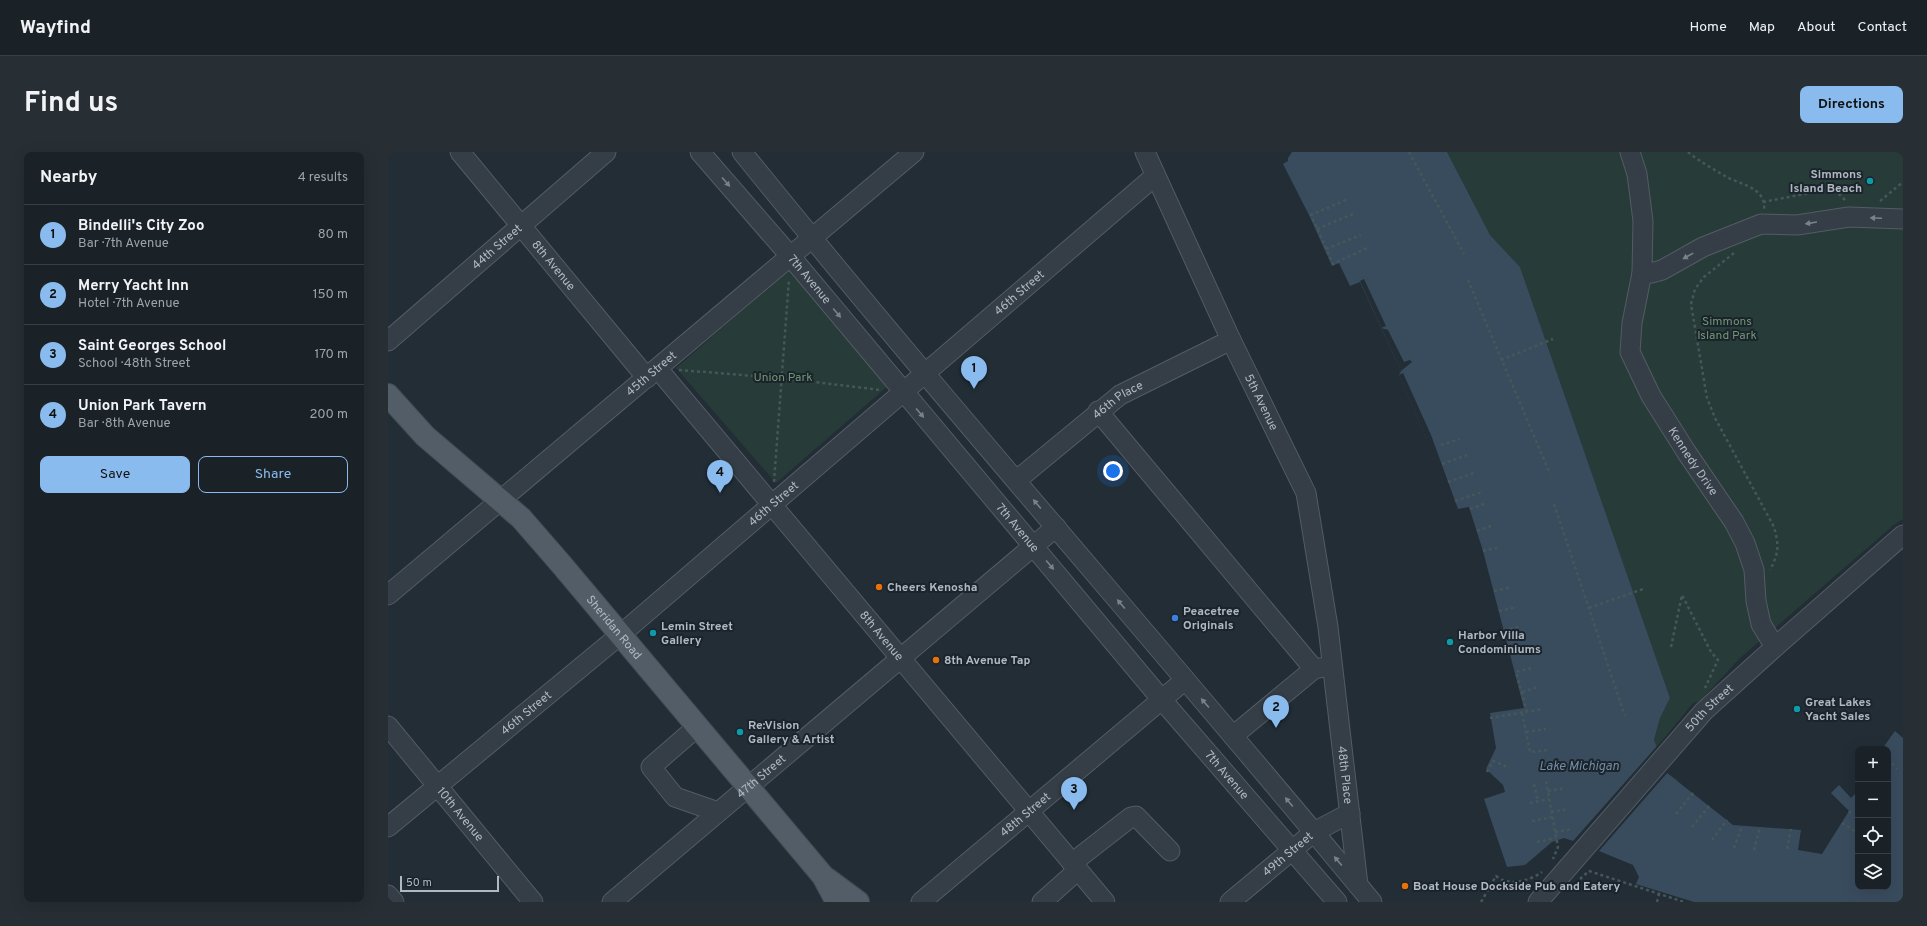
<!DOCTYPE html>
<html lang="en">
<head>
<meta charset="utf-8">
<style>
	:root { --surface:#1a2228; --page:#272f34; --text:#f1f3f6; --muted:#9fa4a8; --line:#383f45; --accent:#8abbee }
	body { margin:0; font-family:Overpass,sans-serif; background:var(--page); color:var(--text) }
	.controls { position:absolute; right:12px; bottom:12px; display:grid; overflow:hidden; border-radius:8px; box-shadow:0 4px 16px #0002 }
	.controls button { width:36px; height:36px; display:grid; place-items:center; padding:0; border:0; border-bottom:1px solid var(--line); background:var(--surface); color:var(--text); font:20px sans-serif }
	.scale { position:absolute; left:12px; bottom:10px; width:99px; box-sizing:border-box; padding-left:4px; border:2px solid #b0b9c3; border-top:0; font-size:11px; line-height:14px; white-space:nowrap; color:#b0b9c3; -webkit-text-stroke:3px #1b232b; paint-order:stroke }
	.you { position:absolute; left:725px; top:319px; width:14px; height:14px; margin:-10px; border:3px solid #fff; border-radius:50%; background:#1a73e8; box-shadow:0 0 0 6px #1a73e833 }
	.badge { display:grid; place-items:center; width:26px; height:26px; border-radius:50%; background:var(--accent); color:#111; font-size:13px; font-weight:700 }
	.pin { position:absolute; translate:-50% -33px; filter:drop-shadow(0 1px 2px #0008) }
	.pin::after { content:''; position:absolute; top:21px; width:14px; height:12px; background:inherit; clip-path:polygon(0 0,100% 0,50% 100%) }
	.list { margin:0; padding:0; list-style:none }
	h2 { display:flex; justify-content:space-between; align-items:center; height:52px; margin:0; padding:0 16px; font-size:17px }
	h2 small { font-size:13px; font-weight:400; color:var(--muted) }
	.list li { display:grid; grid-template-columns:26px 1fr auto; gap:12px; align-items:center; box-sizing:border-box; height:60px; padding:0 16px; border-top:1px solid var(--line) }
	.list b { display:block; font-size:15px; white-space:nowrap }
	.list p { margin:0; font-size:13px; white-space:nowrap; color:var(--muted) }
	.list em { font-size:13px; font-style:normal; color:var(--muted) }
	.actions { display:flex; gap:8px; padding:12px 16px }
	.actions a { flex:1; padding:9px 0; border:1px solid var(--accent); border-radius:8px; text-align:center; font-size:14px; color:var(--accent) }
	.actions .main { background:var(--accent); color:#111 }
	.icon { flex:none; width:22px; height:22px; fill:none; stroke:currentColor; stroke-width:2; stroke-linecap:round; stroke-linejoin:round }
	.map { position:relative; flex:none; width:1515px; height:750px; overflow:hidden; border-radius:8px }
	header { display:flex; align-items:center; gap:24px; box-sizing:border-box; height:56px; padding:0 20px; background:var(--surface); border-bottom:1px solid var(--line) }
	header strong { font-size:19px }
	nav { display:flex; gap:22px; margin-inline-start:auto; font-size:14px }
	.intro { display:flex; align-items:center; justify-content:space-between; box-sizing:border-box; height:96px; padding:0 24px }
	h1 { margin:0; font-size:28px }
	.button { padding:10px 18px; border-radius:8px; background:var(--accent); color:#111; font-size:14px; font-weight:700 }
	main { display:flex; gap:24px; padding:0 24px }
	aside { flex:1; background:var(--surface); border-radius:8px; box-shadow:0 4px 16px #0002 }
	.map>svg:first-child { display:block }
	.green { fill:#273b39 }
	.water { fill:#394c5e }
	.pier { fill:#222d36 }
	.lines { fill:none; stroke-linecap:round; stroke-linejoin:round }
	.minor-casing { stroke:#535c64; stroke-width:21 }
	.major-casing { stroke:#424a53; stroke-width:24 }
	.path { stroke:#455758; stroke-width:2.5; stroke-dasharray:3 3; stroke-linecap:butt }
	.minor { stroke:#353e46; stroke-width:19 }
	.major { stroke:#535d67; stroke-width:22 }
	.oneway { fill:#79828b }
	.culture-dot { fill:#0f9aa8; stroke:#1b232b; stroke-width:1.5 }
	.food-dot { fill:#e8710a; stroke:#1b232b; stroke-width:1.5 }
	.shop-dot { fill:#3f7fe0; stroke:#1b232b; stroke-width:1.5 }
	.labels { text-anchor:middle; stroke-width:4; stroke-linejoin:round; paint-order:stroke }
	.poi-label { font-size:12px; font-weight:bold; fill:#b0b9c3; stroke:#1b232b; text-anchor:start }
	.street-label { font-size:12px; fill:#b0b9c3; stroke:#1b232b }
	.park-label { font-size:12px; fill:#709675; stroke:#1b232b }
	.water-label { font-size:13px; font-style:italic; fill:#728da4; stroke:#1b232b }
</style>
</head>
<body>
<header>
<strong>Wayfind</strong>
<nav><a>Home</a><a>Map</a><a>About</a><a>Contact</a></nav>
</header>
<div class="intro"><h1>Find us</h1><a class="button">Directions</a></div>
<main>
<aside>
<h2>Nearby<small>4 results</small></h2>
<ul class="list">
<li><span class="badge">1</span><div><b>Bindelli's City Zoo</b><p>Bar · 7th Avenue</p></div><em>80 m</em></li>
<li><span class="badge">2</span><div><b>Merry Yacht Inn</b><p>Hotel · 7th Avenue</p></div><em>150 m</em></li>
<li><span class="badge">3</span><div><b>Saint Georges School</b><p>School · 48th Street</p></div><em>170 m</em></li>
<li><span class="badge">4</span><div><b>Union Park Tavern</b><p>Bar · 8th Avenue</p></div><em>200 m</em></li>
</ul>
<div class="actions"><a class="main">Save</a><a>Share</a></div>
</aside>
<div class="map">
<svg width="1515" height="750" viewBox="0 0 1515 750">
	<rect width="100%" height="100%" fill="#222d36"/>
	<!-- green -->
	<g class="green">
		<path d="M1059 0H1515V367L1507 372 1351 507 1312 549 1305 551 1268 596 1279 621 1290 628 1276 644 1266 588 1272 566 1282 546 1132 115 1102 83Z"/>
		<path d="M401 118 501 233 388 331 288 216Z"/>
	</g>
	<!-- water -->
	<path class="water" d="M904 0H1059L1102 83 1132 115 1282 546 1272 566 1266 588 1279 621 1345 673 1413 678 1410 698 1434 702 1461 659 1443 641 1451 633 1463 646 1470 639V735H1500V597H1494L1507 579 1515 586V750H1306L1248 732 1246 727 1238 720 1177 697 1166 699 1118 722 1119 715 1096 647 1117 640 1115 633 1098 617 1108 596 1102 561 1136 556 1095 399 1081 355 1070 357 1043 283 1038 286 1011 223 1013 219 972 130 962 134 951 111 944 114 921 63 895 12 900 9V6Z"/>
	<!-- pier -->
	<g class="pier">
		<path d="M976 127 998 174 993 176 1000 178 1016 210 1022 208 1024 210 1013 219 972 129Z"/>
		<path d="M1015 221 1043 283 1038 286 1011 223Z"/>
		<path d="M1269 594 1280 620 1211 699 1245 713 1251 725 1248 732 1237 722 1206 709 1190 706 1176 699 1167 701 1141 723 1117 724 1119 715 1137 713 1164 690 1176 686 1185 689Z"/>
	</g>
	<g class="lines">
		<!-- minor casing -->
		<g class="minor-casing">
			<g id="minor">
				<path id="s1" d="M72 0 259 226"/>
				<path id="s2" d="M312 0 403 105 774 548 949 750"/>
				<path d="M354 0C559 254 776 498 984 750"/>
				<path id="s3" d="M757 0 843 188 918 341 940 475 970 733"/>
				<path id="s4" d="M1242 0 1249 22 1255 69 1254 121 1244 171 1242 200 1263 244 1299 301 1346 370 1357 391 1366 418 1368 449 1373 472 1387 495"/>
				<path d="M1254 121H1263L1274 118 1315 95 1373 72 1409 73 1461 65 1515 67"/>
				<path id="s5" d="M0 189 218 0"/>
				<path id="s6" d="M270 217 717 750"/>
				<path d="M710 259 926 517"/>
				<path id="s7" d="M629 328 732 243 843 188"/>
				<path id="s8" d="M0 443 526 0"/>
				<path id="s9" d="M0 574 145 750"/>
				<path d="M309 575 263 615 287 645 330 660"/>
				<path d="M845 584 926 517 937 515"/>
				<path id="s10" d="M0 675 232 483 767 24"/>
				<path d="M684 711 743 665 748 664 782 699"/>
				<path d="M0 743 6 750"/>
				<path id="s11" d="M224 750 668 375"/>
				<path id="s12" d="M533 750 797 528"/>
				<path d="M654 750 690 718"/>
				<path id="s13" d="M842 750 926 680 962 661"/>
				<path id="s14" d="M1150 750 1316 559 1387 495 1515 383"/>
			</g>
		</g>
		<!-- major casing -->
		<g class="major-casing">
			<g id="major">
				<path id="s15" d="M0 243 37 284 133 366 173 412 435 724 449 750"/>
				<path d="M439 727 470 750"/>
			</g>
		</g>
		<!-- path -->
		<g class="path">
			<path d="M1021 0 1076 102"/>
			<path d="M1300 0C1311 9 1325 17 1337 24 1350 32 1379 35 1376 58"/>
			<path d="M958 48 923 63 945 112 979 96"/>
			<path d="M1492 49 1515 30"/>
			<path d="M1375 50 1438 38 1448 39 1459 50"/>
			<path d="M929 77 965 62"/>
			<path d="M938 97 973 83"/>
			<path d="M1346 101 1316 125 1307 137 1303 152 1319 246 1327 266 1386 375C1391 393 1391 401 1382 418"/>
			<path d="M1080 128 1162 322"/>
			<path d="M1113 208 1165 187"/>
			<path d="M291 218 393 226 493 238"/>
			<path d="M1053 293 1072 287"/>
			<path d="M1054 312 1079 303"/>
			<path d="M386 330 401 127"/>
			<path d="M1060 330 1086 321"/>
			<path d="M1067 349 1094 340"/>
			<path d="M1166 352 1237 564"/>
			<path d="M1082 357 1099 351"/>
			<path d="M1089 379 1106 373"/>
			<path d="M1095 399 1111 395"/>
			<path d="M1106 439 1123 435"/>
			<path d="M1201 456 1255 437"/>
			<path d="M1111 459 1129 455"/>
			<path d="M1116 479 1133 474"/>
			<path d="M1283 495 1294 443 1323 500 1330 508 1317 536"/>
			<path d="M1121 499 1139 495"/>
			<path d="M1134 540 1150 535"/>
			<path d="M1139 560 1128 520 1144 516"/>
			<path d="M1134 561 1142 600 1162 598"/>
			<path d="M1102 566 1155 557"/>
			<path d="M1138 580 1158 577"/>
			<path d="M1500 607 1509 617"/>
			<path d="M1099 620 1105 609 1122 616"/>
			<path d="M1158 629 1170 695 1165 707"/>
			<path d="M1146 632 1150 649"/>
			<path d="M1160 639 1178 636"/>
			<path d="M1142 651 1161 647"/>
			<path d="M1461 659 1465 663"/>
			<path d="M1163 660 1181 657"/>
			<path d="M1288 662 1305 641"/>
			<path d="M1144 669 1164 665"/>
			<path d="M1454 671 1470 681"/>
			<path d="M1304 675 1321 654"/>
			<path d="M1167 680 1185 677"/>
			<path d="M1324 688 1339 668"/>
			<path d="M1149 690 1168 686"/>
			<path d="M1346 696 1354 674"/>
			<path d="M1399 697 1403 677"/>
			<path d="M1366 698 1372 675"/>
			<path d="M1192 727 1201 719 1296 750"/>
			<path d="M1093 750 1108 724C1121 735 1141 729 1154 720"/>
			<path d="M1269 750 1271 742"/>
		</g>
		<!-- minor -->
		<use href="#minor" class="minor"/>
		<!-- major -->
		<use href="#major" class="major"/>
	</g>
	<!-- one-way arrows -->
	<defs><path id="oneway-solid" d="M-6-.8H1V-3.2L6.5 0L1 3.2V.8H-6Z"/></defs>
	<g class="oneway">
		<use href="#oneway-solid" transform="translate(338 30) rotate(49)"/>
		<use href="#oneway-solid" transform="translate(1488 66) rotate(-177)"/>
		<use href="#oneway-solid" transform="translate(1423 71) rotate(171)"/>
		<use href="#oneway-solid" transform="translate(1300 104) rotate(151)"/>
		<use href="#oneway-solid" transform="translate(449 161) rotate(50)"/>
		<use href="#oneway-solid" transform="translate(532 261) rotate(49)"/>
		<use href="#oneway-solid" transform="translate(649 352) rotate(-130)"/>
		<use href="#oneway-solid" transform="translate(662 413) rotate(50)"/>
		<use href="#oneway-solid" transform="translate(733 452) rotate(-130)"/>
		<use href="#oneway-solid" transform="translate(817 551) rotate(-131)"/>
		<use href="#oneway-solid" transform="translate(901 650) rotate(-130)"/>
		<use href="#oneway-solid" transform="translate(950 709) rotate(-130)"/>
	</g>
	<!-- markers -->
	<g class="culture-dot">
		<circle cx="1482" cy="29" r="4"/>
		<circle cx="265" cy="481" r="4"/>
		<circle cx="1062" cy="490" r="4"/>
		<circle cx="1409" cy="557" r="4"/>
		<circle cx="352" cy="580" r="4"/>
	</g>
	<g class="food-dot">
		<circle cx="491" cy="435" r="4"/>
		<circle cx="548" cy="508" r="4"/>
		<circle cx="1017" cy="734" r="4"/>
	</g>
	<circle class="shop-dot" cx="787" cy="466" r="4"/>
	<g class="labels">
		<!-- poi labels -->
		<g class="poi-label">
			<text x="1474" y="26" text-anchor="end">Simmons<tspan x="1474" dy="14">Island Beach</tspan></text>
			<text x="499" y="439">Cheers Kenosha</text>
			<text x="795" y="463">Peacetree<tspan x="795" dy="14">Originals</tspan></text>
			<text x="273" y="478">Lemin Street<tspan x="273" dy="14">Gallery</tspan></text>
			<text x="1070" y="487">Harbor Villa<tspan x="1070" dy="14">Condominiums</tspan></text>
			<text x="556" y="512">8th Avenue Tap</text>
			<text x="1417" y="554">Great Lakes<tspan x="1417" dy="14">Yacht Sales</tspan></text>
			<text x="360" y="577">Re:Vision<tspan x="360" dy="14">Gallery &amp; Artist</tspan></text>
			<text x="1025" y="738">Boat House Dockside Pub and Eatery</text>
		</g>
		<!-- street labels -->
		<g class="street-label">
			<text dy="4" stroke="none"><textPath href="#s5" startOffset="144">44th Street</textPath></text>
			<text dy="4" stroke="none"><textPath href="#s1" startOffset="147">8th Avenue</textPath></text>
			<text dy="4" stroke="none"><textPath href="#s2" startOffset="168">7th Avenue</textPath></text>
			<text dy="4" stroke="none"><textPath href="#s10" startOffset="827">46th Street</textPath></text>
			<text dy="4" stroke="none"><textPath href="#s8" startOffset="344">45th Street</textPath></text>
			<text dy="4" stroke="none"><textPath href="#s7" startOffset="129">46th Place</textPath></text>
			<text dy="4" stroke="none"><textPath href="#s3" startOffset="276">5th Avenue</textPath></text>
			<text dy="4" stroke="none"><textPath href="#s4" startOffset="329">Kennedy Drive</textPath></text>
			<text dy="4" stroke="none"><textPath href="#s10" startOffset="503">46th Street</textPath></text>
			<text dy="4" stroke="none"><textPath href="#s2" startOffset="492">7th Avenue</textPath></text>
			<text dy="4" stroke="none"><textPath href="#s15" startOffset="325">Sheridan Road</textPath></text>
			<text dy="4" stroke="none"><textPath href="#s6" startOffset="348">8th Avenue</textPath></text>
			<text dy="4" stroke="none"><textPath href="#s14" startOffset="259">50th Street</textPath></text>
			<text dy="4" stroke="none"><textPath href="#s10" startOffset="179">46th Street</textPath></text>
			<text dy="4" stroke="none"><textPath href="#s2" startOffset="816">7th Avenue</textPath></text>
			<text dy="4" stroke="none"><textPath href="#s3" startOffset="662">48th Place</textPath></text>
			<text dy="4" stroke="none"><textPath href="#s11" startOffset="195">47th Street</textPath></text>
			<text dy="4" stroke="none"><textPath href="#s9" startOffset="114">10th Avenue</textPath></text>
			<text dy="4" stroke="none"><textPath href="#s12" startOffset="136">48th Street</textPath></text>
			<text dy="4" stroke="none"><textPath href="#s13" startOffset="75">49th Street</textPath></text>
		</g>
		<!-- park labels -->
		<g class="park-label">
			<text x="1339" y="173">Simmons<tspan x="1339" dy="14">Island Park</tspan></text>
			<text x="395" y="229">Union Park</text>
		</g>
		<!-- water labels -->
		<g class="water-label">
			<text x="1191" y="618">Lake Michigan</text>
		</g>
	</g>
</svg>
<div class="controls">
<button>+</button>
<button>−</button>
<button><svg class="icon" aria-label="locate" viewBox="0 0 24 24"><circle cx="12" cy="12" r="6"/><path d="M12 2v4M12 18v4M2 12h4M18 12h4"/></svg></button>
<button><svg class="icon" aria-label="layers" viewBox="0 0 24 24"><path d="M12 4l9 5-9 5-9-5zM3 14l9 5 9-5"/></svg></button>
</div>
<div class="scale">50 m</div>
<div class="you"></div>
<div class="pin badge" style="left:586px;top:237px">1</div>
<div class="pin badge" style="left:888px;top:576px">2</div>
<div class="pin badge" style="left:686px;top:658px">3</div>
<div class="pin badge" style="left:332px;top:341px">4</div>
</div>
</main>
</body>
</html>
